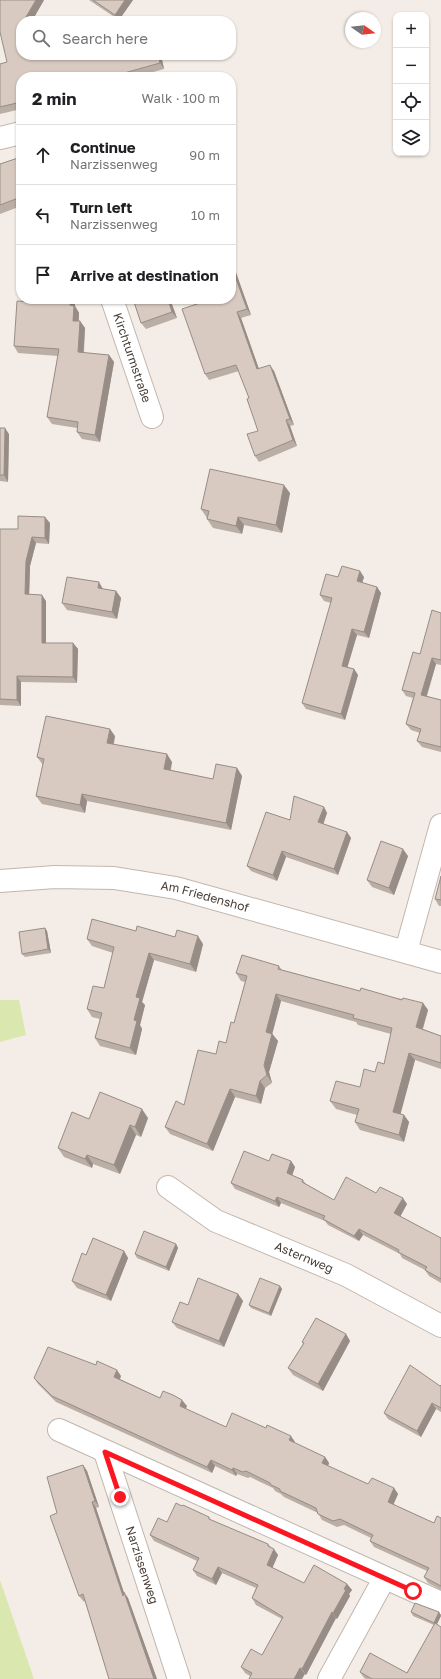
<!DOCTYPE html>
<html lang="en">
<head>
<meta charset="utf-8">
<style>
	:root { --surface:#fff; --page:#f2f2f2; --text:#202124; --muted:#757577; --line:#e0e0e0 }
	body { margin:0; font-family:"Golos Text",sans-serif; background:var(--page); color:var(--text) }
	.controls { position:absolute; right:12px; top:12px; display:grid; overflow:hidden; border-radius:8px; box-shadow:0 1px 3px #0004 }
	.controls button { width:36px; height:36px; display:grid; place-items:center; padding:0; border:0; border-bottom:1px solid var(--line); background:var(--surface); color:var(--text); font:20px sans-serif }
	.compass { position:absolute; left:345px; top:12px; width:36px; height:36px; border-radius:50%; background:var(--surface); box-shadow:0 1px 3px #0004; rotate:104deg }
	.stop { position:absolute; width:12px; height:12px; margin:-9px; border:3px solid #fa1722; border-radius:50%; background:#fff }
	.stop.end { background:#fa1722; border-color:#fff; box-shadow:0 1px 4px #0008 }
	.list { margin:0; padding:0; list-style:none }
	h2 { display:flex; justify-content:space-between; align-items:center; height:52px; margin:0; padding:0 16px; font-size:17px }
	h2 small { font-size:13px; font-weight:400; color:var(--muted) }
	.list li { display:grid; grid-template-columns:26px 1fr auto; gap:12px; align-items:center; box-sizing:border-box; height:60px; padding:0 16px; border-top:1px solid var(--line) }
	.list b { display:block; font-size:15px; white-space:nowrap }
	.list p { margin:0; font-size:13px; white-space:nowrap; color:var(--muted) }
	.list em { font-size:13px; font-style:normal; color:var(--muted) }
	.icon { flex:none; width:22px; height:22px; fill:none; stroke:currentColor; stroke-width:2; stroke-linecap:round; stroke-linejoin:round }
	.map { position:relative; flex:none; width:441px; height:1679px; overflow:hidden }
	.search { position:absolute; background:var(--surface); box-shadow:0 1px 3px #0004; left:16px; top:16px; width:220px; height:44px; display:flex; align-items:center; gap:10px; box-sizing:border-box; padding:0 14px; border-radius:16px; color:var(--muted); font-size:15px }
	.panel { position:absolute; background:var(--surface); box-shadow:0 1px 3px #0004; left:16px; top:72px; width:220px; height:232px; border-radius:16px }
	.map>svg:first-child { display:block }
	.green { fill:#dae8b0 }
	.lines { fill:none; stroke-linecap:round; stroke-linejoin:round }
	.minor-casing { stroke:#c2b6ad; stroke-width:24 }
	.minor { stroke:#fff; stroke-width:22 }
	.wall { fill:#baaea5 }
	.shaded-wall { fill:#978d86 }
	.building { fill:#d8cac0; stroke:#978d86 }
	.route { stroke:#fa1722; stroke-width:5 }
	.labels { text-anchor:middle; stroke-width:4; stroke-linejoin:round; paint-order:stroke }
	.street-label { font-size:12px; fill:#473d36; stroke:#fff }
</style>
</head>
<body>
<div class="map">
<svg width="441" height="1679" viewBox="0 0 441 1679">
	<rect width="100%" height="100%" fill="#f4ede7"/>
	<!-- green -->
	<g class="green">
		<path d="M0 1000H19L26 1035 0 1042Z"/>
		<path d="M0 1580 34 1679H0Z"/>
	</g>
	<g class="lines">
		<!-- minor casing -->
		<g class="minor-casing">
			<g id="minor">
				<path d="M0 138 21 133"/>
				<path id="s1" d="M112 299 152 417"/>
				<path id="s2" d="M0 881 55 877 114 878 176 888 441 962"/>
				<path d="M406 951 441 825"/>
				<path id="s3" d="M168 1187 216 1221 346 1275 441 1326"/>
				<path d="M59 1430 441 1603"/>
				<path id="s4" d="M105 1452 179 1679"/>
				<path d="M329 1679 384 1579"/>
			</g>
		</g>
		<!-- minor -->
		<use href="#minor" class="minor"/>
	</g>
	<!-- wall -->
	<g class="wall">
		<path d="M0 0H44L32 21H21V55H161L164 69 135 77H21V109L0 114V64L7 62Z"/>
		<path d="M89 0H133L119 20Z"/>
		<path d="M21 157V206L0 214V164Z"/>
		<path d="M231 260 251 315 241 318 259 369 274 371 294 425 290 426 297 446 259 462 255 456 258 431 249 398 239 371 209 380 205 374 231 299Z"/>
		<path d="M31 299H75V306L79 313V321H80L85 328 84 353 109 355 114 362 100 442 82 439 77 432V428L52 424 47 417 58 356 18 353 14 346 31 302Z"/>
		<path d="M133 299H170L177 318 146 329 141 323Z"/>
		<path d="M0 428 9 434 8 482 0 481Z"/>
		<path d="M290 493 282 533 244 525 242 534 213 528 207 519V518L201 509Z"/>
		<path d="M50 523 49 544 36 543 30 566 29 594 46 601V643H73L78 649 77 683 21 682V706L0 705V529H18Z"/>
		<path d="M338 577H364L362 583 377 587 381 593 369 638 357 635 347 667 354 669 358 675 345 720 306 709 302 703 331 603 324 601 320 595Z"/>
		<path d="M103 589 116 591 121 598 117 619 67 610 62 603Z"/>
		<path d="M441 613V665L436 664 427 696 441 700V752L422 747 417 741 420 733 411 730 406 724 413 698 406 696 402 690Z"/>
		<path d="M115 736 114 744 172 762 171 770 213 779 237 768 242 776 231 830 87 801 85 813 42 804 36 796 43 765 37 757Z"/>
		<path d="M324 807 327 813 323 824 347 832 351 838 338 875 286 857 277 881 251 871 247 866 290 820Z"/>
		<path d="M408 856 394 895 372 887 367 880Z"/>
		<path d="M441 876V906H439L435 899Z"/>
		<path d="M45 928 47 931 51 953 25 957 22 954Z"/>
		<path d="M136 931 175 937 203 944 196 972 154 960 142 1002 145 1005 140 1025 142 1029 136 1055 100 1046 95 1038 100 1019 92 1017 87 1009 104 988 113 953 92 946 87 939Z"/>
		<path d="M279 966 282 970 360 991 423 1003 428 1010 423 1029 441 1036V1069L415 1060 400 1114 404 1115 409 1122 404 1142 360 1130 355 1122 357 1115 336 1109 330 1101 360 1087 384 1064 391 1034 358 1025 356 1022 281 1001 272 1033 278 1041 269 1072 272 1083 265 1088 261 1104 235 1097 213 1151 170 1134 165 1127 184 1105 216 1054 226 1043 234 1023 245 982 241 981 236 973Z"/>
		<path d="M148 1118 141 1137 136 1135 120 1174 93 1164 92 1168 64 1157 58 1148 89 1119Z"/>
		<path d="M269 1161H291L295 1167 292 1175 303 1180 306 1184 334 1200 376 1193 407 1204 400 1216 441 1238V1283L429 1276 425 1270 402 1258 400 1254 363 1235 359 1241 328 1225 325 1221 281 1203 279 1207 235 1189 231 1183Z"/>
		<path d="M176 1244 178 1248 169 1271 137 1258 135 1254Z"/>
		<path d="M124 1251 128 1258 111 1301 77 1288 72 1281 86 1255Z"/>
		<path d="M280 1286 282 1289 271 1316 251 1308 249 1305Z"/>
		<path d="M238 1294 243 1301 224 1347 177 1328 172 1322 188 1305Z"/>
		<path d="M346 1334 350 1341 323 1391 293 1375 288 1368 303 1344 302 1342Z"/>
		<path d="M96 1365 121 1376 120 1379 160 1398 187 1406 185 1409 226 1427 295 1442V1443L325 1457 329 1463 328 1466 368 1484 394 1488 398 1494 393 1504 434 1523 441 1518V1590L428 1583 424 1577 427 1571 374 1547 370 1541 371 1538 344 1525 337 1527 322 1520 318 1513 284 1497 281 1494 275 1491 273 1488 250 1477 248 1478 237 1474 236 1476 215 1466 212 1473 56 1402 38 1384 34 1378Z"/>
		<path d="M441 1385V1412L436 1409 421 1437 388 1419 384 1413 440 1386Z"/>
		<path d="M83 1465 87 1471 99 1507 96 1508 124 1593 128 1598 157 1679H109L85 1601 84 1602 79 1596 57 1513Z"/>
		<path d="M209 1517 211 1520 268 1544 278 1555 272 1568 304 1583 347 1584 352 1590 349 1594 350 1596 337 1619 336 1618 306 1675 305 1674 250 1676 245 1673 241 1667 262 1655 282 1619 256 1605 252 1598 256 1588 222 1573 216 1585 197 1576 193 1570 197 1561 154 1541 150 1535 167 1522Z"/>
		<path d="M411 1612H439L441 1615 437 1624 441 1679H366L364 1678 360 1672 407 1673 434 1625 413 1616Z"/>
	</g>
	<!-- shaded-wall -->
	<g class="shaded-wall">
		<path d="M36 0H44L32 21H27L26 17Z"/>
		<path d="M125 0H133L119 20 115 15Z"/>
		<path d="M158 55H161L164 69 160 63Z"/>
		<path d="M231 260 232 261 251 315 247 309 231 265Z"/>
		<path d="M70 299H75V306L79 313 78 328 73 321 70 305Z"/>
		<path d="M168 299H170L177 318 172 312Z"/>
		<path d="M237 312 241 318 261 375 257 369Z"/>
		<path d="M80 321 85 328 83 359 78 352Z"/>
		<path d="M109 355 114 362 100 442 95 435Z"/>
		<path d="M270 365 274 371 294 425 290 419Z"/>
		<path d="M286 420 290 426 297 446 293 440Z"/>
		<path d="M5 428 9 434 8 482 4 475Z"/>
		<path d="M284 485 290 493 282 533 276 525Z"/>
		<path d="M45 517 50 523 49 544 45 538Z"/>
		<path d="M238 517 244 525 242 534 236 526Z"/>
		<path d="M32 537 36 543 30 566 29 600 25 594 26 561Z"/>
		<path d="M360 571 364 577 361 587 357 581Z"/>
		<path d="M99 582 103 589 98 588Z"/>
		<path d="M377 587 381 593 369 638 364 632Z"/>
		<path d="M116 591 121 598 117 619 112 612Z"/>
		<path d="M42 595 46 601V649L42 643Z"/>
		<path d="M352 629 357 635 346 672 342 666Z"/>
		<path d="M73 643 78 649 77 683 73 677Z"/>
		<path d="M432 658 436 664 425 701 421 695Z"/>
		<path d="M354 669 358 675 345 720 341 714Z"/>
		<path d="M17 676 21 682V706L17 700Z"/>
		<path d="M110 729 115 736 112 750 107 743Z"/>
		<path d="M167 754 172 762 169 776 164 769Z"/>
		<path d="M237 768 242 776 231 830 226 823Z"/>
		<path d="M82 794 87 801 85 813 80 805Z"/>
		<path d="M324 807 327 813 322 828 318 822Z"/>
		<path d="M347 832 351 838 338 875 334 869Z"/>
		<path d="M403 849 408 856 394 895 389 888Z"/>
		<path d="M282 851 286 857 277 881 273 875Z"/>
		<path d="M45 928 47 931 51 953 48 949Z"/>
		<path d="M198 936 203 944 196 972 190 964Z"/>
		<path d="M149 953 154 960 142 1002 145 1005 140 1025 142 1029 136 1055 130 1048 136 997Z"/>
		<path d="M276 994 281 1001 271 1039 266 1032Z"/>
		<path d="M423 1003 428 1010 421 1034 416 1027Z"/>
		<path d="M272 1034 278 1041 269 1072 272 1083 267 1075 264 1065Z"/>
		<path d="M409 1053 415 1060 399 1120 393 1112Z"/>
		<path d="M260 1081 265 1088 261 1104 256 1096Z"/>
		<path d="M230 1089 235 1097 213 1151 207 1144Z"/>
		<path d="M142 1109 148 1118 141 1137 135 1127Z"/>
		<path d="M404 1115 409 1122 404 1142 399 1135Z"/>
		<path d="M130 1125 136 1135 120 1174 114 1165Z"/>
		<path d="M87 1155 93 1164 92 1168 85 1159Z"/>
		<path d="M291 1161 295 1167 291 1179 287 1173Z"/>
		<path d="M277 1197 281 1203 279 1207 275 1201Z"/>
		<path d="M403 1198 407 1204 399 1219 394 1213Z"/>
		<path d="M359 1229 363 1235 359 1241 354 1236Z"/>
		<path d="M176 1244 178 1248 169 1271 166 1267Z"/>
		<path d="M124 1251 128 1258 111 1301 106 1295Z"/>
		<path d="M280 1286 282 1289 271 1316 269 1313Z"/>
		<path d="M238 1294 243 1301 224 1347 219 1341Z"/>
		<path d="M346 1334 350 1341 323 1391 318 1384Z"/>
		<path d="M117 1370 121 1376 118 1383 114 1377Z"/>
		<path d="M182 1400 187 1406 184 1413 180 1406Z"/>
		<path d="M432 1403 436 1409 421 1437 417 1431Z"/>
		<path d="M291 1436 295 1442 293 1446 289 1440Z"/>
		<path d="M325 1457 329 1463 327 1469 322 1463Z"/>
		<path d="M211 1460 215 1466 212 1473 207 1467Z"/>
		<path d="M83 1465 87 1471 99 1507 95 1501Z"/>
		<path d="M233 1468 237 1474 236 1476 232 1470Z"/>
		<path d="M394 1488 398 1494 392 1508 388 1502Z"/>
		<path d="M92 1502 96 1508 127 1602 123 1596Z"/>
		<path d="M274 1549 278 1555 271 1571 267 1565Z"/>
		<path d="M218 1567 222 1573 216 1585 212 1579Z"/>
		<path d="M347 1584 352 1590 349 1594 350 1596 337 1619 333 1613Z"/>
		<path d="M124 1592 128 1598 157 1679H154Z"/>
		<path d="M332 1612 336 1618 306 1675 302 1669Z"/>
		<path d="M439 1612 441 1616 436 1626 434 1623Z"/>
		<path d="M300 1668 305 1674 302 1679H294Z"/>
	</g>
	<!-- building -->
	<g class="building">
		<path d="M0 0H36L26 17 27 21H21V55H158L160 63 110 77H21V102L0 107V64L7 62 0 32Z"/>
		<path d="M93 0H125L115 15Z"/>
		<path d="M21 157V197L0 205V164Z"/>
		<path d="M231 265 247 309 237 312 257 369 270 365 290 419 286 420 293 440 255 456 247 434 258 431 247 399 249 398 236 365 205 374 182 309 209 300 208 299H231Z"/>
		<path d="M31 299H70V305L74 306 73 321H80L78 352 109 355 95 435 77 432 78 422 47 417 59 349 14 346 17 301 31 302Z"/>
		<path d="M133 299H168L172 312 141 323Z"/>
		<path d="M0 428H5L4 475H0Z"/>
		<path d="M210 469 284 485 276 525 238 517 236 526 207 519 209 511 201 509Z"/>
		<path d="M18 516 45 517V538L32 537 26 561 25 594 42 595V643H73V677L17 676V700L0 699V529H18Z"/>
		<path d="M342 566 360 571 357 581 377 587 364 632 352 629 342 666 354 669 341 714 302 703 332 598 320 595 326 574 338 577Z"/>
		<path d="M67 577 99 582 98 588 116 591 112 612 62 603Z"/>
		<path d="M432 610 441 613V660L432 658 421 695 441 700V747L417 741 421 729 406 724 415 693 402 690 413 652 420 654Z"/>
		<path d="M46 716 110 729 107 743 167 754 164 769 213 779 216 764 237 768 226 823 82 794 80 805 36 796 44 759 37 757Z"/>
		<path d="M294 796 324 807 318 822 347 832 334 869 282 851 273 875 247 866 266 812 290 820Z"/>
		<path d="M381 841 403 849 389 888 367 880Z"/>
		<path d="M441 876V900L435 899Z"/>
		<path d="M92 919 136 931 137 926 175 937 177 930 198 936 190 964 149 953 136 997 140 998 134 1020 137 1021 130 1048 95 1038 102 1013 87 1009 93 986 104 988 114 947 87 939Z"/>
		<path d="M45 928 48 949 22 954 19 932Z"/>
		<path d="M242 955 279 966 278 969 360 991 361 988 402 1000 403 998 423 1003 416 1027 441 1036V1063L409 1053 393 1112 404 1115 399 1135 355 1122 359 1109 330 1101 336 1081 360 1087 364 1069 375 1072 378 1062 384 1064 392 1028 353 1018 354 1015 276 994 266 1032 272 1034 264 1065 267 1075 260 1081 256 1096 230 1089 207 1144 165 1127 176 1101 184 1105 198 1050 216 1054 219 1041 226 1043 231 1022 234 1023 247 976 236 973Z"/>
		<path d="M100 1092 142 1109 135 1127 130 1125 114 1165 87 1155 85 1159 58 1148 72 1112 89 1119Z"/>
		<path d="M244 1151 269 1161 272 1154 291 1161 287 1173 303 1180 302 1182 334 1200 346 1177 376 1193 380 1187 403 1198 394 1213 441 1238V1279L425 1270 427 1267 398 1252 399 1250 359 1229 354 1236 323 1219 325 1216 277 1197 275 1201 231 1183Z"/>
		<path d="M144 1231 176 1244 166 1267 135 1254Z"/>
		<path d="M93 1238 124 1251 106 1295 72 1281 82 1253 86 1255Z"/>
		<path d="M198 1278 238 1294 219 1341 172 1322 180 1302 188 1305Z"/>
		<path d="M260 1278 280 1286 269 1313 249 1305Z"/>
		<path d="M316 1318 346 1334 318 1384 288 1368 304 1343 302 1342Z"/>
		<path d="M48 1347 96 1365 97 1361 117 1370 114 1377 160 1398 163 1391 173 1395 182 1400 180 1406 226 1427 232 1413 266 1428 267 1425 291 1436 289 1440 325 1457 322 1463 368 1484 372 1478 394 1488 388 1502 434 1523 437 1516 441 1518V1586L424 1577 429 1568 370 1541 373 1535 340 1519 333 1521 318 1514 316 1508 280 1491V1489L271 1485 270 1483 246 1471 243 1472 233 1468 232 1470 211 1460 207 1467 52 1396 34 1378Z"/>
		<path d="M410 1365 440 1386 441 1385V1408L432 1403 417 1431 384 1413Z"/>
		<path d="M83 1465 95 1501 92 1502 123 1596 124 1592 154 1679H109L83 1594 79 1596 50 1516 57 1513 47 1477Z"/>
		<path d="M176 1503 182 1506 183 1505 209 1517V1519L268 1544V1546L274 1549 267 1565 304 1583 314 1565 347 1584 344 1589 346 1590 333 1613 332 1612 302 1669 300 1668 294 1679H249L252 1673 241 1667 251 1649 262 1655 283 1617 252 1598 258 1585 218 1567 212 1579 193 1570 199 1558 150 1535 158 1518 167 1522Z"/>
		<path d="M415 1603 439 1612 434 1623 411 1612Z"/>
		<path d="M435 1623 441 1627V1679H372L360 1672 370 1653 407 1673Z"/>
	</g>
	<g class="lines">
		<!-- route -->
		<path class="route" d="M120 1497 105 1452 413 1591"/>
	</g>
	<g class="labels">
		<!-- street labels -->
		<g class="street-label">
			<text dy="4" stroke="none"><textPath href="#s1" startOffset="62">Kirchturmstraße</textPath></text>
			<text dy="4" stroke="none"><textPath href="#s2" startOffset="207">Am Friedenshof</textPath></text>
			<text dy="4" stroke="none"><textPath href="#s3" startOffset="154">Asternweg</textPath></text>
			<text dy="4" stroke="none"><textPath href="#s4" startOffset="119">Narzissenweg</textPath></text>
		</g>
	</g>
</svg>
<div class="controls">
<button>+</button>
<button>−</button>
<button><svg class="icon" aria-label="locate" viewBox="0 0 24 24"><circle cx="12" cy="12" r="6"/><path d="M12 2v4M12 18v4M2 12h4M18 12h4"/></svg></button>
<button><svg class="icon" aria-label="layers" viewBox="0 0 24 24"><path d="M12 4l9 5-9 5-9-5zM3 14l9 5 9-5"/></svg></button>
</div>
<svg class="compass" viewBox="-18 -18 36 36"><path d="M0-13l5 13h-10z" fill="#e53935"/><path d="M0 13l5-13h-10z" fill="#757577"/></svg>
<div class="stop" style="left:413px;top:1591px"></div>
<div class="stop end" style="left:120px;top:1497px"></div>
<div class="search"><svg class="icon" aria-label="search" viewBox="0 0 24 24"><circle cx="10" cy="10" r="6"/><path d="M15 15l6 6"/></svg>Search here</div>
<section class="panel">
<h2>2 min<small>Walk · 100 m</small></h2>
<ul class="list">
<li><svg class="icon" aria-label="ahead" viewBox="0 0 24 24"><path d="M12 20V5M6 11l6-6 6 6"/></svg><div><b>Continue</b><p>Narzissenweg</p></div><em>90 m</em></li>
<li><svg class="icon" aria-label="left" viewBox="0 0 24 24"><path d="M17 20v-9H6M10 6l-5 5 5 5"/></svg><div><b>Turn left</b><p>Narzissenweg</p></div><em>10 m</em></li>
<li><svg class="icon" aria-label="arrive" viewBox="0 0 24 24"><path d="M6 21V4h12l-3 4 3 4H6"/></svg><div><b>Arrive at destination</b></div></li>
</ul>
</section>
</div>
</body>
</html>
